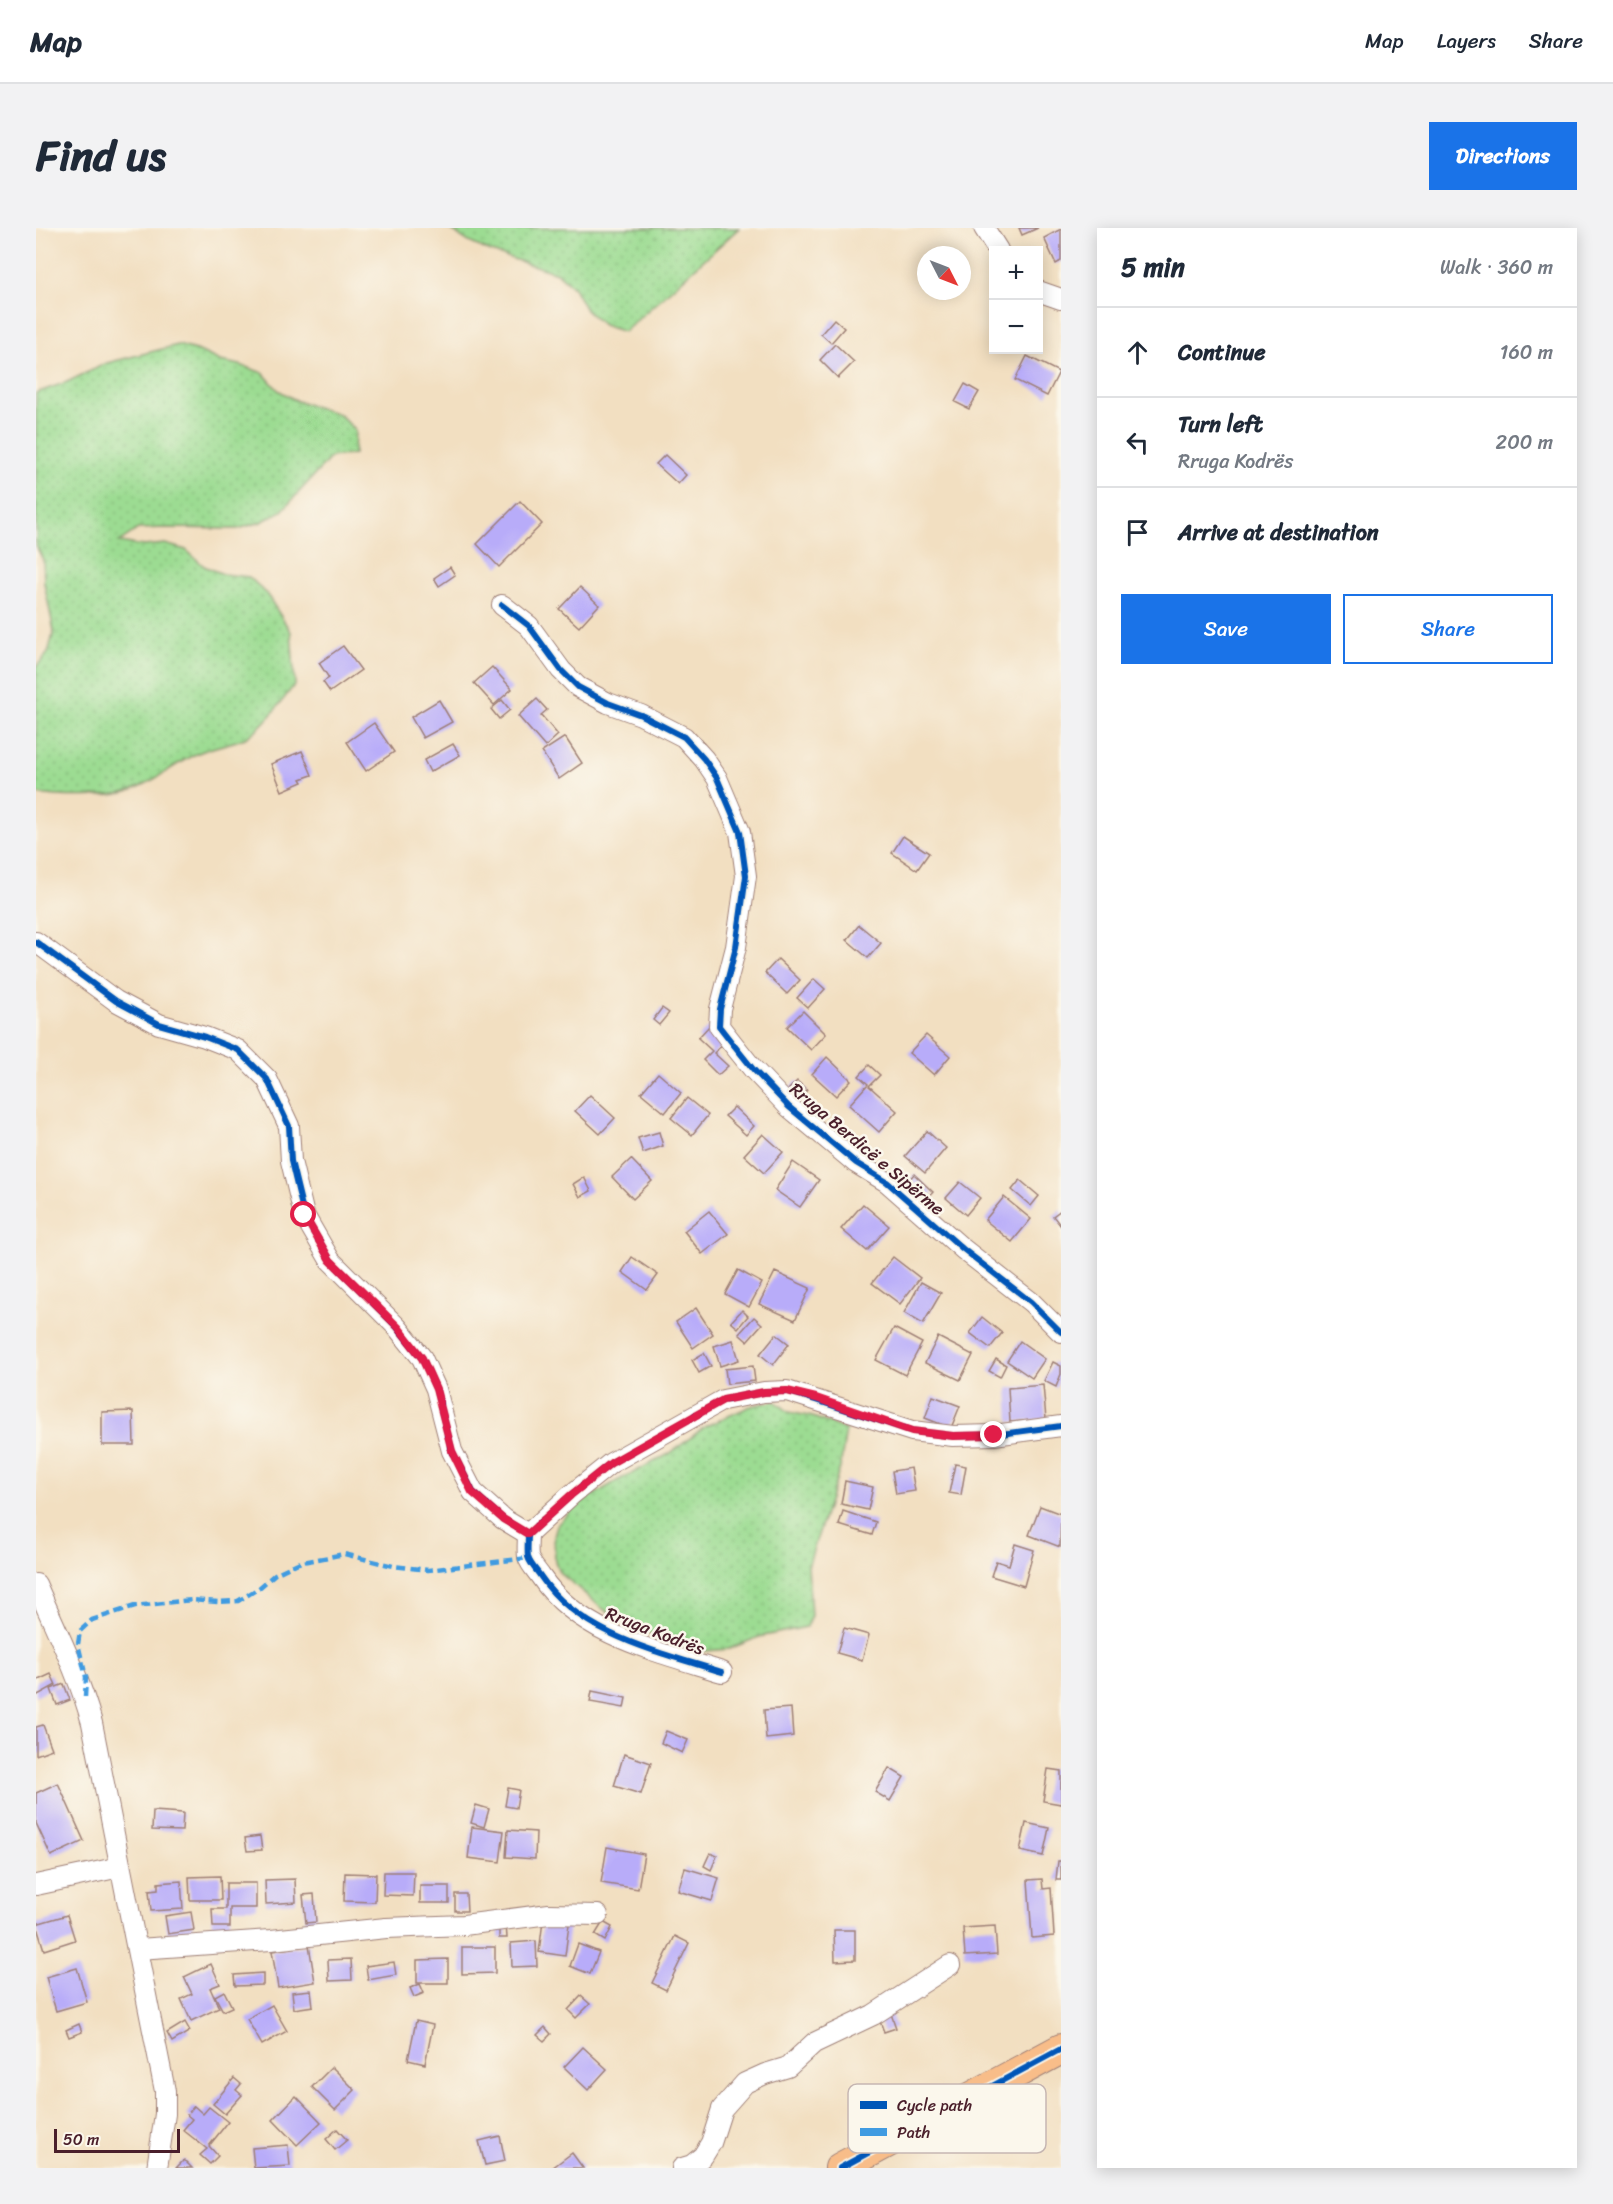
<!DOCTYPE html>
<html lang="en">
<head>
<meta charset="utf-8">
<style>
	:root { --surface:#fff; --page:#f2f2f3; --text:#1f2937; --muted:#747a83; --line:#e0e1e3; --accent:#1a73e8 }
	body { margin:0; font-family:Sriracha,sans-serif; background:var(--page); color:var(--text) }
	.controls { position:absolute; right:18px; top:18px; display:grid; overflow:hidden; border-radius:0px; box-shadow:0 3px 15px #0003 }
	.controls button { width:54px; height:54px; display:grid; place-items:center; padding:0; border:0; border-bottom:2px solid var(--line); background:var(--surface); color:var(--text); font:30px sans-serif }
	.compass { position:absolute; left:881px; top:18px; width:54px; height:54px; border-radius:50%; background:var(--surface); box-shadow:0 3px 15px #0003; rotate:132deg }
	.scale { position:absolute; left:18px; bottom:15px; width:126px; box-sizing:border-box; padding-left:6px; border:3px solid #4a1f2b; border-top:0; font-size:16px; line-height:21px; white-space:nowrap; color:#4a1f2b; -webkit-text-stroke:4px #fbf7ec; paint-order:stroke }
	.stop { position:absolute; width:18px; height:18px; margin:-14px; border:4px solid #e11d48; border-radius:50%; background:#fff }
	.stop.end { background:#e11d48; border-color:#fff; box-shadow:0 2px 6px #0008 }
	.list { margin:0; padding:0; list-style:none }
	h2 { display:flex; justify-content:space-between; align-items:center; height:78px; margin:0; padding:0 24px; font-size:26px }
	h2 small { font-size:20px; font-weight:400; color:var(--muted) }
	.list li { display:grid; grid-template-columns:39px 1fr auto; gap:18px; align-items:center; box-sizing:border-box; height:90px; padding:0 24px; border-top:2px solid var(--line) }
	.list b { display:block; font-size:22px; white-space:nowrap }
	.list p { margin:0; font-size:20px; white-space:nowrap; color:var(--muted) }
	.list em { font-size:20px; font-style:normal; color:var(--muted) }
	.actions { display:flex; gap:12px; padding:18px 24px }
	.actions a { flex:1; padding:14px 0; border:2px solid var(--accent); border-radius:0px; text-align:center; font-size:21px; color:var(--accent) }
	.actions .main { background:var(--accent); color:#fff }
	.icon { flex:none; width:33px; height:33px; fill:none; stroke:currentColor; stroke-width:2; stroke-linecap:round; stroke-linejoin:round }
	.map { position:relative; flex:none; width:1025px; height:1940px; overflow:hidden; border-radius:0px }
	header { display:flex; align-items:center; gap:36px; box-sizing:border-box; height:84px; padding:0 30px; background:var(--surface); border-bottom:2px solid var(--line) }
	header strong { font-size:28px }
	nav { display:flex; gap:33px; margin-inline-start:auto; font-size:21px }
	.intro { display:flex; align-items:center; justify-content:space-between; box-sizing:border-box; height:144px; padding:0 36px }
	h1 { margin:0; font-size:42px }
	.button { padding:15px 27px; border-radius:0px; background:var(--accent); color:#fff; font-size:21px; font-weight:700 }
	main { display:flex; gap:36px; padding:0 36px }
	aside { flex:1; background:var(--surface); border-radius:0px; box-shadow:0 3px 15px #0003 }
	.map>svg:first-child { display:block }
	.grass { fill:url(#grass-dots); stroke:#737e5e; stroke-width:1.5 }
	.building { fill:#b8acf9 }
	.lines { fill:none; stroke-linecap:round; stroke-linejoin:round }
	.minor-casing { stroke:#9e7f76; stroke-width:22 }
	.primary-casing { stroke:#9e7f76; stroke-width:32 }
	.minor { stroke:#fff; stroke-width:20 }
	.primary { stroke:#f8bd89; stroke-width:30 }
	.quiet { stroke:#409be1; stroke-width:4.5; stroke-dasharray:9 4.5; stroke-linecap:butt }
	.cycleway-casing { stroke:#fbf7ec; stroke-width:10 }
	.cycleway { stroke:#0057b8; stroke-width:6 }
	.route { stroke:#e11d48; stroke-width:8 }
	.labels { text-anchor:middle; stroke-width:5; stroke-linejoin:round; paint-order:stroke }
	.street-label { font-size:18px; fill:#4a1f2b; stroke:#fbf7ec }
	.key { fill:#fbf7ec; stroke:#c6b6b2; stroke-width:1.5 }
	.key-label { font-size:16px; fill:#4a1f2b }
</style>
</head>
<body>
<header>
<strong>Map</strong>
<nav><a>Map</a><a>Layers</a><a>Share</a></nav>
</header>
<div class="intro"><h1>Find us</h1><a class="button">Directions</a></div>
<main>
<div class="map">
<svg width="1025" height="1940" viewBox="0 0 1025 1940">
	<defs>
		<pattern id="grass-dots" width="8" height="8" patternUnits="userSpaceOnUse" patternTransform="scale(1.5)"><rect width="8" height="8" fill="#9cdc92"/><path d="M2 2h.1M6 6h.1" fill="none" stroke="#88bc7e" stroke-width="1.8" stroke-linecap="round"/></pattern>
	</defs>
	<rect width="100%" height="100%" fill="#fbf7ec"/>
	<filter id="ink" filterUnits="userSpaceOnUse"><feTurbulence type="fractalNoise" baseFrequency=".0167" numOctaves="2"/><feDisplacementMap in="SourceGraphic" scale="12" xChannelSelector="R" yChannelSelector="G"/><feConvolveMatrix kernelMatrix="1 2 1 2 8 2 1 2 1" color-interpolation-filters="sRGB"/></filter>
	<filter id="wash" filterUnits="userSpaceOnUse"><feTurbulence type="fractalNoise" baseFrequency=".008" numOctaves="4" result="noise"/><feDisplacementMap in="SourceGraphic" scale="24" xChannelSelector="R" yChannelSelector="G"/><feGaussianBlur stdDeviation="1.35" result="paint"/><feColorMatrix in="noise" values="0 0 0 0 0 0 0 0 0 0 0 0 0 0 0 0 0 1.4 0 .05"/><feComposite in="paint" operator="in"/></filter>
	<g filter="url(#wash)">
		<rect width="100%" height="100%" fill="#f2dfc1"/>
		<!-- grass -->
		<g class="grass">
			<path d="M412 0H703L588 104 567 97 550 82 538 60 521 45 455 24 433 14Z"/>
			<path d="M142 117 163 123 184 133 204 137 227 145 242 162 261 173 303 186 319 202 318 226 295 229 246 283 225 294 202 301 129 300 102 301 83 314 108 318 129 316 150 322 168 338 187 346 213 349 230 365 255 404 259 456C247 472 226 501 209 510 192 517 172 519 156 528 136 538 118 554 96 562 74 571 24 569 0 566V439L12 425 18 403 8 355 7 332 0 317V165L31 154 71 135Z"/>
			<path d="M739 1173 753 1184 777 1189 810 1202 804 1240 772 1338 775 1388 770 1399 723 1409 693 1421 670 1423 659 1421 606 1403 567 1381 523 1344 519 1333 518 1309 521 1297 539 1278 581 1253 633 1226 670 1198 715 1178Z"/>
		</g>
		<g id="blocks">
			<!-- building -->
			<g class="building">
				<path d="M983 0H1002L986 7Z"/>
				<path d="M1025 1V33L1020 36 1008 10Z"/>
				<path d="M798 91 808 100 795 115 785 106Z"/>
				<path d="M799 116 818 134 802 150 784 132Z"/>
				<path d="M991 128 1023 144 1011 168 979 152Z"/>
				<path d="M929 156 943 164 933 181 919 174Z"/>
				<path d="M629 227 650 247 642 256 620 236Z"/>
				<path d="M484 273 506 296 463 339 441 316Z"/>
				<path d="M414 339 419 347 403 358 398 350Z"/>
				<path d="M544 359 563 377 543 399 523 381Z"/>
				<path d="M307 418 325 442 294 464 287 454 293 450 283 435Z"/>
				<path d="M456 439 476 461 458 477 438 455Z"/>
				<path d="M501 471 511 482 505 487 522 507 509 519 482 488Z"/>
				<path d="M403 472 416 494 387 510 375 489Z"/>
				<path d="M466 472 474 482 463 491 455 481Z"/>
				<path d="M338 495 358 524 330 543 311 514Z"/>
				<path d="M529 509 546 535 523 551 506 524Z"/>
				<path d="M417 516 424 527 394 544 388 532Z"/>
				<path d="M266 523 276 547 265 551 267 554 246 563 235 536Z"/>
				<path d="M867 608 893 625 881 642 856 625Z"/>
				<path d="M823 697 845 715 832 730 811 712Z"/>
				<path d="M742 731 764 752 751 766 729 745Z"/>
				<path d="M778 751 789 761 772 780 761 770Z"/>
				<path d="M626 780 633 785 623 797 617 792Z"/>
				<path d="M767 783 790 806 775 822 751 799Z"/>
				<path d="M674 797 691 812 678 825 692 838 682 847 667 832 676 823 662 810Z"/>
				<path d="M890 807 914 828 898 847 873 825Z"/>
				<path d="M791 829 815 852 800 868 776 846Z"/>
				<path d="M833 837 844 847 833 858 861 883 843 904 813 877 832 856 823 848Z"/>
				<path d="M622 845 645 865 629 885 605 865Z"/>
				<path d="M761 853 771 862 763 870 753 861Z"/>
				<path d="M554 867 579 890 564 906 539 883Z"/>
				<path d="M651 870 672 887 656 907 635 890Z"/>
				<path d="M698 879 718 898 710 907 689 888Z"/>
				<path d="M891 903 910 920 889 945 869 928Z"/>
				<path d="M623 904 627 918 607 925 602 910Z"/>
				<path d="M727 906 747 924 728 945 708 927Z"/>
				<path d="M595 931 616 953 597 971 576 949Z"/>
				<path d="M757 934 783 952 764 979 739 962Z"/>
				<path d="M878 946 897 964 890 972 871 954Z"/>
				<path d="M548 949 555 963 544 969 537 956Z"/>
				<path d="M984 952 1003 968 995 978 976 962Z"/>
				<path d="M924 954 944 970 930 987 910 970Z"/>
				<path d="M968 969 995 991 976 1014 949 992Z"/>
				<path d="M827 976 853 998 831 1023 805 1001Z"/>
				<path d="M1025 982V998L1017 988Z"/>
				<path d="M673 983 692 1006 666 1026 648 1003Z"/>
				<path d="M596 1029 622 1047 611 1062 586 1044Z"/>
				<path d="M857 1029 884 1050 864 1076 836 1055Z"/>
				<path d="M702 1042 726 1055 713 1079 689 1066Z"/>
				<path d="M739 1044 774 1060 759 1092 723 1076Z"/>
				<path d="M885 1054 905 1065 887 1096 868 1085Z"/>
				<path d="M660 1080 677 1106 657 1120 640 1094Z"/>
				<path d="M706 1082 712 1088 702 1100 695 1094Z"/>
				<path d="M718 1089 726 1096 711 1113 703 1106Z"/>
				<path d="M946 1089 966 1105 954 1120 934 1105Z"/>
				<path d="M858 1100 886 1115 869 1147 840 1132Z"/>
				<path d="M740 1106 753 1116 737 1137 724 1126Z"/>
				<path d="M902 1109 937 1127 924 1152 889 1135Z"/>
				<path d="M697 1112 703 1132 684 1138 678 1118Z"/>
				<path d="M984 1113 1009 1131 996 1150 971 1133Z"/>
				<path d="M668 1125 675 1138 663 1145 656 1132Z"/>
				<path d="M960 1131 970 1137 964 1149 953 1143Z"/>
				<path d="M1017 1134 1025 1138V1146L1020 1159 1008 1153Z"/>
				<path d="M717 1138 719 1153 691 1156 689 1141Z"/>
				<path d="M1007 1157 1010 1191 974 1194 972 1160Z"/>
				<path d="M897 1168 924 1178 915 1200 889 1190Z"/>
				<path d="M97 1183 98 1217H66V1184Z"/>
				<path d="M919 1236 930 1238 925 1267 913 1265Z"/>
				<path d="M875 1240 879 1263 860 1266 856 1243Z"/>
				<path d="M809 1253 837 1259 832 1282 805 1276Z"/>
				<path d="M1004 1278 1025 1286 1024 1319 993 1307Z"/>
				<path d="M807 1283 840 1294 836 1307 803 1297Z"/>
				<path d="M979 1316 998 1322 988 1358 955 1348 960 1333 973 1337Z"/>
				<path d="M808 1400 833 1407 826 1432 801 1425Z"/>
				<path d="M15 1446 20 1457 0 1468V1453Z"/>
				<path d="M28 1456 34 1472 21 1477 15 1461Z"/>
				<path d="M556 1463 590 1470 588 1480 554 1474Z"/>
				<path d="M755 1480 757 1508 730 1511 728 1482Z"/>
				<path d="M7 1497 16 1521 0 1527V1499Z"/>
				<path d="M630 1503 652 1512 646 1525 625 1515Z"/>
				<path d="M588 1526 615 1535 605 1566 578 1558Z"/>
				<path d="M853 1540 868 1549 854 1573 839 1564Z"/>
				<path d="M1012 1541 1025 1543V1576L1007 1573Z"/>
				<path d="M22 1555 48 1613 15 1628 0 1595V1565Z"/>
				<path d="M472 1560 483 1562 480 1580 469 1578Z"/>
				<path d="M440 1577 453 1581 448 1599 435 1595Z"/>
				<path d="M117 1583 147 1585 146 1603 116 1602Z"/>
				<path d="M990 1595 1013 1600 1007 1628 984 1623Z"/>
				<path d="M436 1599 468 1603 464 1634 432 1630Z"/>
				<path d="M472 1602 500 1604 499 1631 470 1629Z"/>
				<path d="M224 1608 226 1622 211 1623 209 1610Z"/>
				<path d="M571 1619 608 1626 602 1661 565 1655Z"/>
				<path d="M674 1625 681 1628 675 1642 668 1638Z"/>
				<path d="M1022 1633H1025V1652H1020Z"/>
				<path d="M649 1640 683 1650 676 1673 642 1663Z"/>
				<path d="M348 1644H378L377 1668 347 1667Z"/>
				<path d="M309 1645 340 1646 339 1674 308 1673Z"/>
				<path d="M184 1648 185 1672H154L153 1649Z"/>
				<path d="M259 1651 260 1674 230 1676 229 1652Z"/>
				<path d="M1006 1651 1007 1661 1015 1660 1018 1708 996 1710 992 1652Z"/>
				<path d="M145 1653 147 1681 115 1683 113 1663 122 1662V1655Z"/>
				<path d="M190 1655H220V1680H194V1699H177L176 1681H190Z"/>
				<rect x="384" y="1658" width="29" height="17"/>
				<path d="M278 1666 280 1694 270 1695 267 1667Z"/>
				<path d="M419 1666H430L431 1683H419Z"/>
				<path d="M155 1684 158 1702 132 1706 129 1688Z"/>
				<path d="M31 1687 39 1712 8 1722 0 1696Z"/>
				<path d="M507 1693 533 1696 529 1728 503 1724Z"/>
				<path d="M567 1694 576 1699 569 1713 559 1707Z"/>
				<path d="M463 1696H470L471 1710H463Z"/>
				<path d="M959 1698 961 1726 929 1728 927 1700Z"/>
				<path d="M798 1702H819V1732L799 1733Z"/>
				<path d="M639 1708 653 1715 630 1762 616 1755Z"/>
				<path d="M500 1713 501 1738 476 1739 475 1715Z"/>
				<path d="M542 1716 563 1724 554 1746 534 1738Z"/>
				<path d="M273 1717 279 1754 242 1760 236 1723Z"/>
				<path d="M426 1719H459V1745L426 1746Z"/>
				<path d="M315 1731 316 1752 293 1753 292 1732Z"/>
				<path d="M412 1731V1755H381V1732Z"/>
				<path d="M358 1734 360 1747 332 1752 330 1738Z"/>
				<path d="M175 1736 184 1756 174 1760 183 1780 155 1793 145 1771 156 1766 148 1749Z"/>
				<path d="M41 1740 51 1774 20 1783 10 1749Z"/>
				<path d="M227 1745V1757L199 1758 198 1747Z"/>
				<path d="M384 1756 388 1765 378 1769 374 1760Z"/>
				<path d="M275 1762 277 1778 258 1781 256 1764Z"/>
				<path d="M188 1763 196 1779 187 1783 179 1768Z"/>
				<path d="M545 1768 554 1776 540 1790 532 1782Z"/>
				<path d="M236 1777 251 1803 226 1817 211 1791Z"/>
				<path d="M853 1780 860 1800 848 1804 841 1785Z"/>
				<path d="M380 1793 397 1797 389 1836 372 1832Z"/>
				<path d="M149 1794 154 1803 136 1814 131 1805Z"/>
				<path d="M43 1796 46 1804 33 1809 30 1802Z"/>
				<path d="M509 1799 515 1806 508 1813 501 1807Z"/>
				<path d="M547 1819 571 1841 552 1862 528 1839Z"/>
				<path d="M296 1839 319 1862 299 1882 276 1859Z"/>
				<path d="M198 1850 205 1856 200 1862 206 1867 189 1886 177 1876Z"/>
				<path d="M260 1868 285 1894 261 1917 237 1892Z"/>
				<path d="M158 1878 167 1886 173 1879 192 1894 173 1918 182 1928 174 1936 164 1927 171 1921 147 1902 156 1891 151 1887Z"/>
				<path d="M301 1901 311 1912 299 1922 290 1911Z"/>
				<path d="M464 1908 469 1933 449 1937 443 1913Z"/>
				<path d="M252 1917 254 1938 218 1940 216 1920Z"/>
				<path d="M536 1925 547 1940H516Z"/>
				<path d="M148 1932 156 1940H140Z"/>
			</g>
		</g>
	</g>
	<g filter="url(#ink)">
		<use href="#blocks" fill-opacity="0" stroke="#9e7f76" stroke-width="1.5"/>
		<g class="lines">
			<!-- minor casing -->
			<g class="minor-casing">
				<g id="minor">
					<path d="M948 0 962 22"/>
					<path d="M1002 63 1025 71"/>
					<path d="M466 377 493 398 525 442 542 459 572 475 605 487 648 509 668 531 681 550 704 604 710 648 700 719 684 781 683 798 697 816 717 841 753 879 820 935 851 954 927 1021 995 1074 1025 1104"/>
					<path d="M0 714 80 773 123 796 169 809 202 822 231 851 253 898 255 933 268 987 294 1032 361 1099 386 1130 400 1161 416 1223 437 1264 467 1291 492 1306"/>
					<path d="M0 1356C20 1402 43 1447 56 1495L129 1863V1886L121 1940"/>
					<path d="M686 1444C623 1424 544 1407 505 1349 501 1343 494 1336 492 1329 491 1322 492 1313 492 1306L535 1267 575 1235 687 1172 728 1164 751 1163 876 1203 917 1208 958 1207 1025 1198"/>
					<path d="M0 1657 84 1639"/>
					<path d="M102 1721 235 1712 350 1700 428 1697 513 1686 562 1687"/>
					<path d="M646 1940 656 1937 667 1928 675 1915 686 1881 709 1855 729 1846 752 1839 778 1815 837 1787 914 1737"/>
				</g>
			</g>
			<!-- primary casing -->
			<g class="primary-casing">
				<path id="primary" d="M804 1940 1025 1821"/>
			</g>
			<!-- minor -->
			<use href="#minor" class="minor"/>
			<!-- primary -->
			<use href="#primary" class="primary"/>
			<!-- quiet -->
			<path class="quiet" d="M49 1469 50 1449 42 1416 44 1403 56 1392 99 1378 156 1372 183 1374 202 1373 223 1360 239 1346 262 1335 308 1326 357 1338 392 1342 492 1330"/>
			<!-- cycleway casing -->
			<g class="cycleway-casing">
				<g id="cycleway">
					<path d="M466 377 493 398 525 442 542 459 572 475 605 487 648 509 668 531 681 550 704 604 710 648 700 719 684 781 683 798 697 816 717 841 753 879 820 935 851 954 927 1021 995 1074 1025 1104"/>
					<path d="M0 714 80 773 123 796 169 809 202 822 231 851 253 898 255 933 268 987 294 1032 361 1099 386 1130 400 1161 416 1223 437 1264 467 1291 492 1306"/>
					<path d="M686 1444C623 1424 544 1407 505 1349 501 1343 494 1336 492 1329 491 1322 492 1313 492 1306L535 1267 575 1235 687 1172 728 1164 751 1163 876 1203 917 1208 958 1207 1025 1198"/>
					<path d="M804 1940 1025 1821"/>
				</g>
			</g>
			<!-- cycleway -->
			<use href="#cycleway" class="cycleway"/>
		</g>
	</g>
	<g class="lines" filter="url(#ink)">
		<!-- route -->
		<path class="route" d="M268 987 294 1032 362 1099 386 1130 400 1161 416 1223 436 1264 467 1291 492 1306 535 1267 575 1235 687 1172 728 1164 751 1163 780 1170 876 1203 917 1208 958 1207"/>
	</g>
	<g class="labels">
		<!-- street labels -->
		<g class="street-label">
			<text transform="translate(831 921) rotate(40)" y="6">Rruga Berdicë e Sipërme</text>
			<text transform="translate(619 1403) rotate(21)" y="6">Rruga Kodrës</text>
		</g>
	</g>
	<!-- legend -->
	<rect x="812" y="1856" width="198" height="69" rx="9" class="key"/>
	<rect x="824" y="1873" width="27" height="8" fill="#0057b8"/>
	<rect x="824" y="1900" width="27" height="8" fill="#409be1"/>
	<g class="key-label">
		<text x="861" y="1883">Cycle path</text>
		<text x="861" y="1910">Path</text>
	</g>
</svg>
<div class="controls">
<button>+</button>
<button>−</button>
</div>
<svg class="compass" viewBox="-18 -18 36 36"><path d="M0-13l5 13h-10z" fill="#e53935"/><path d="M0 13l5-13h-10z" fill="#747a83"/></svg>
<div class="scale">50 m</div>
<div class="stop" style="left:268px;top:987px"></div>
<div class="stop end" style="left:958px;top:1207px"></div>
</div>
<aside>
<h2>5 min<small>Walk · 360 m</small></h2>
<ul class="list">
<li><svg class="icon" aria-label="ahead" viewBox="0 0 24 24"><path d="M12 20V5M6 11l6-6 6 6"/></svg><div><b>Continue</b></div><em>160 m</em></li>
<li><svg class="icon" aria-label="left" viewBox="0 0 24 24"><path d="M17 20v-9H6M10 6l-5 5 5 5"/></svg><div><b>Turn left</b><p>Rruga Kodrës</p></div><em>200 m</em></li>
<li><svg class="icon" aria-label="arrive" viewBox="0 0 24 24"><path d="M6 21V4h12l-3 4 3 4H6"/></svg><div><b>Arrive at destination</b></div></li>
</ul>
<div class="actions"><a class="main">Save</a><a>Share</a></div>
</aside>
</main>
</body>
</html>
